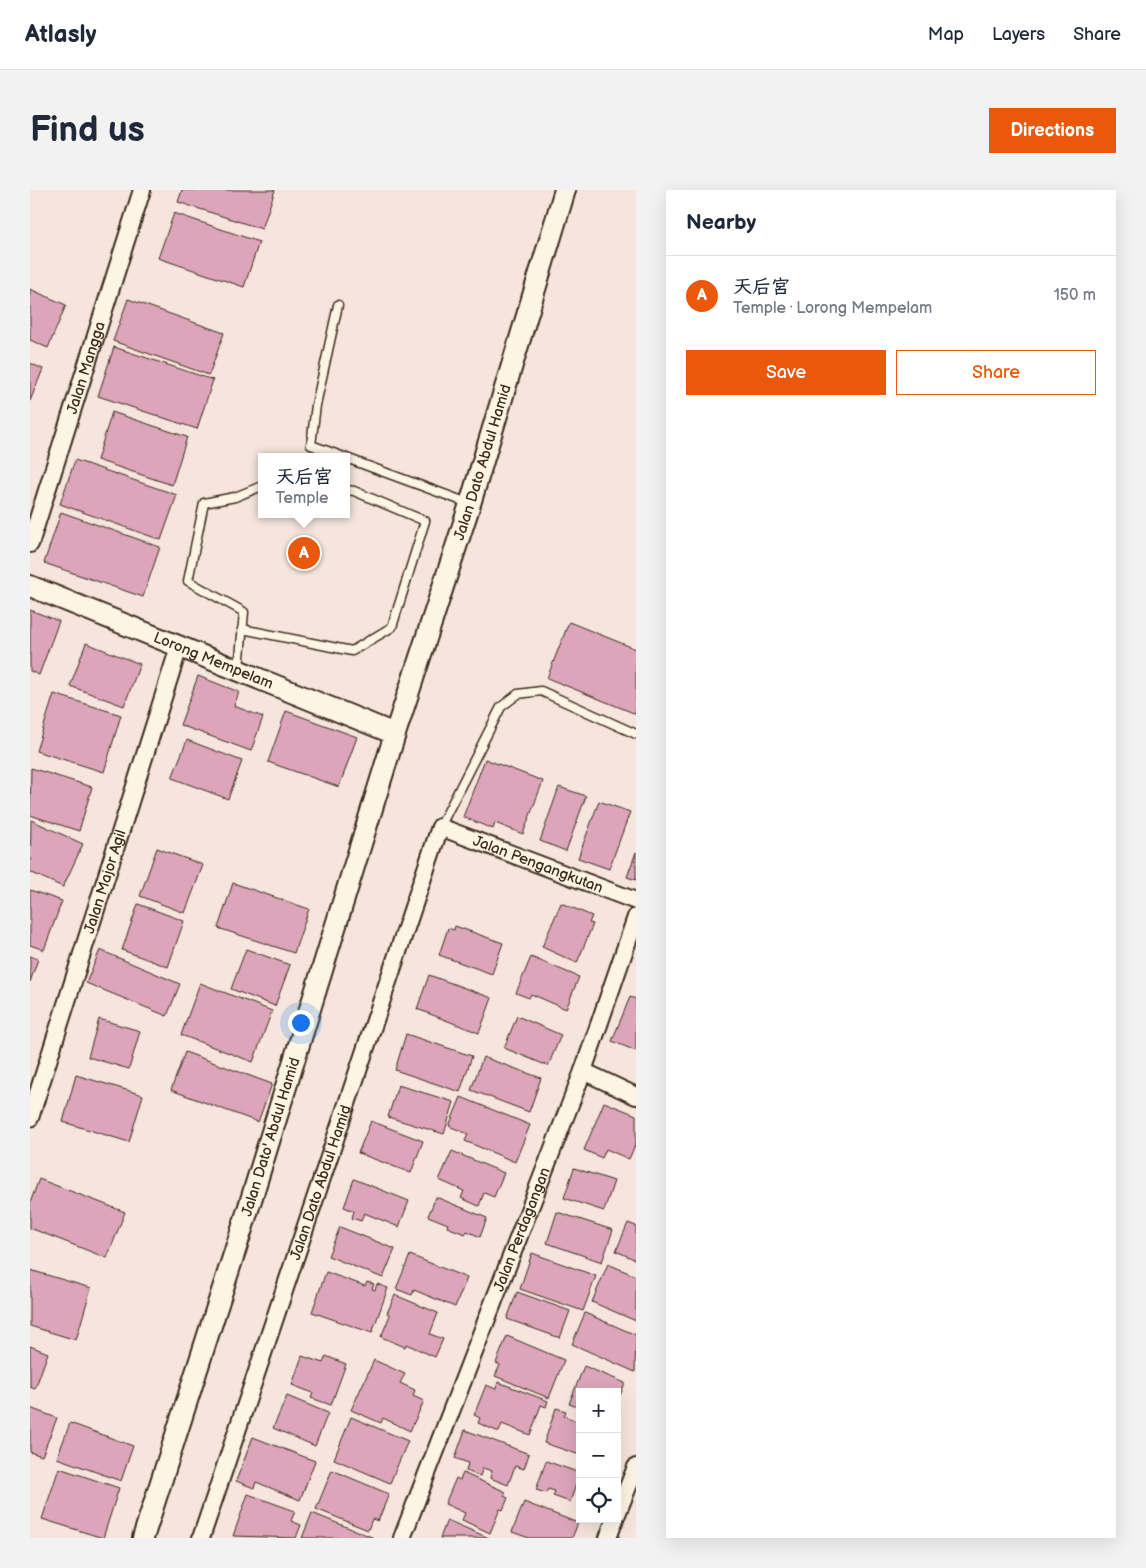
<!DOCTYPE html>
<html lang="en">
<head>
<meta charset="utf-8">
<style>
	:root { --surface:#fff; --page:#f2f2f3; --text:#1f2937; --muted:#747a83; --line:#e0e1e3; --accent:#ea580c }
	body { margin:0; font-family:"Balsamiq Sans","LXGW WenKai TC",sans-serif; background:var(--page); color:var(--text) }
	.controls { position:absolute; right:15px; bottom:15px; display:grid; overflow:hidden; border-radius:0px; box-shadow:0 5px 20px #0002 }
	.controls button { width:45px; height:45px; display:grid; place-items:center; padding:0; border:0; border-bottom:1px solid var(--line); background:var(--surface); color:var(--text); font:25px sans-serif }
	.you { position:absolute; left:270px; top:832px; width:18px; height:18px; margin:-12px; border:4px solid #fff; border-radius:50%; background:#1a73e8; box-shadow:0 0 0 8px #1a73e833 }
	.badge { display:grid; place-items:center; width:32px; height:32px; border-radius:50%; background:var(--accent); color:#fff; font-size:16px; font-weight:700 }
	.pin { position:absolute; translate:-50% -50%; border:2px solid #fff; box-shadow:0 1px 5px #0006 }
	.popup { position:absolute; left:228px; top:263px; width:92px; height:65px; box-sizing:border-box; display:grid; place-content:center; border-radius:0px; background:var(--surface); filter:drop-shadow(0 1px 4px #0005); font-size:16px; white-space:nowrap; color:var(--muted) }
	.popup b { font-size:19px; color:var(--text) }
	.popup::after { content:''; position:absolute; left:50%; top:100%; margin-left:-10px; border:10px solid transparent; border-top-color:var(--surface) }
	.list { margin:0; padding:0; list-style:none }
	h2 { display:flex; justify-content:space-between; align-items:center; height:65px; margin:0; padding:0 20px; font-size:21px }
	h2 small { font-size:16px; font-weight:400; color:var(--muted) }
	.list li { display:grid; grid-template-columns:32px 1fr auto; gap:15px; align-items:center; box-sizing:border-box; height:80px; padding:0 20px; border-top:1px solid var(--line) }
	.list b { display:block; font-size:19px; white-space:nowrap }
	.list p { margin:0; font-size:16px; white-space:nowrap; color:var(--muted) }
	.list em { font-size:16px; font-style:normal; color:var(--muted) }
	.actions { display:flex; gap:10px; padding:15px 20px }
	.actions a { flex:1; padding:11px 0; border:1px solid var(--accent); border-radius:0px; text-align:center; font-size:18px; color:var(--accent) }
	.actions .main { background:var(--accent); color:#fff }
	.icon { flex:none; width:28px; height:28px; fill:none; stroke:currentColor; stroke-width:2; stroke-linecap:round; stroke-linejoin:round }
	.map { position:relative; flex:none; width:606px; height:1348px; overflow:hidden; border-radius:0px }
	header { display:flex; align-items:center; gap:30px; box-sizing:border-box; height:70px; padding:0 25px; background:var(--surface); border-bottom:1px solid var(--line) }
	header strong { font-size:24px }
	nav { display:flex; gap:28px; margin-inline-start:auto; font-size:18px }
	.intro { display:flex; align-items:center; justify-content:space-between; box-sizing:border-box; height:120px; padding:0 30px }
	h1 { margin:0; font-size:35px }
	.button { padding:12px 22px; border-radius:0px; background:var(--accent); color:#fff; font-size:18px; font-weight:700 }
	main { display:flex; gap:30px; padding:0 30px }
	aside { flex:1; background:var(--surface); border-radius:0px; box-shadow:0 5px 20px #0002 }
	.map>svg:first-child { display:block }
	.building { fill:#dca5ba; stroke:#3b2a1e }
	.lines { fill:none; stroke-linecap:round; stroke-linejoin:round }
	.service-casing { stroke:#3b2a1e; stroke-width:11 }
	.minor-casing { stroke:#3b2a1e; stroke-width:20 }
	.tertiary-casing { stroke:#3b2a1e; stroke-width:24 }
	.service { stroke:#fcf5e5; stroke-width:8 }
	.minor { stroke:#fcf5e5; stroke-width:16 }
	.tertiary { stroke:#fcf5e5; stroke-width:20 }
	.labels { text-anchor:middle; stroke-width:4; stroke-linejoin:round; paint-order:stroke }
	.street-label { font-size:15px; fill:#3b2a1e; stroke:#fcf5e5 }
</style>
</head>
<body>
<header>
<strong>Atlasly</strong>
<nav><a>Map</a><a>Layers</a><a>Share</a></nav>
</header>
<div class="intro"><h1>Find us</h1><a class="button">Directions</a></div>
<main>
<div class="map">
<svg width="606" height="1348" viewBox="0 0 606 1348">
	<rect width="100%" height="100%" fill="#f6e5dc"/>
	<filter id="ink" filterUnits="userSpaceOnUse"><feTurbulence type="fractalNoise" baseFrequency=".02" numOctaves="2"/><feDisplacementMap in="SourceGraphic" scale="10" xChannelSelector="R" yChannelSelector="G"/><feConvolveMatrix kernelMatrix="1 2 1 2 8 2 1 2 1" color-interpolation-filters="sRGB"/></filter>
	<g filter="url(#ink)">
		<!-- building -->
		<g class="building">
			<path d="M152 0H245L232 39 148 12Z"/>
			<path d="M144 23 229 52 214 97 128 68Z"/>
			<path d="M0 99 36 115 18 158 0 150Z"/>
			<path d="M98 109 194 143 179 185 83 151Z"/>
			<path d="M84 157 183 190 167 239 68 206Z"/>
			<path d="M0 173 13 179 0 211Z"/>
			<path d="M82 222 157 247 142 295 67 270Z"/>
			<path d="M45 270 147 305 131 350 30 314Z"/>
			<path d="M31 322 130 357 113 407 14 373Z"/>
			<path d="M0 420 29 431 9 485 0 481Z"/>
			<path d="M539 432 606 459V524L517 488Z"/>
			<path d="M56 453 110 474 94 516 40 496Z"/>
			<path d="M168 486 209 502 204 516 233 527 221 561 150 535Z"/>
			<path d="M24 504 91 525 74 582 6 561Z"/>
			<path d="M256 521 327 547 309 597 238 572Z"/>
			<path d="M157 550 212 571 198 609 142 588Z"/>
			<path d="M455 569 513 591 493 644 465 633 463 639 433 627Z"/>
			<path d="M1 578 62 597 49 641 0 625Z"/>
			<path d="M529 597 556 606 536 661 510 651Z"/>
			<path d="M569 611 600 622 579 679 548 668Z"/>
			<path d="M1 630 53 654 33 697 0 682Z"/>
			<path d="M127 658 173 675 155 723 110 706Z"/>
			<path d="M606 662V690L597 687Z"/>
			<path d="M203 693 279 719 264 763 188 738Z"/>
			<path d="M0 700 32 711 14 760 0 755Z"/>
			<path d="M531 713 562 726 559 733 563 734 547 773 512 757Z"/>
			<path d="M108 714 154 731 138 777 92 760Z"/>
			<path d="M425 736 473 753 462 784 409 765 418 738 424 740Z"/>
			<path d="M216 759 260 775 245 816 201 799Z"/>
			<path d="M70 760 150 794 137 826 56 793Z"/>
			<path d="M0 766 8 769 0 792Z"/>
			<path d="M501 767 549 787 536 819 501 804 499 808 486 803Z"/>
			<path d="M399 785 462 808 449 843 387 819Z"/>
			<path d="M170 793 242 821 223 872 151 845Z"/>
			<path d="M600 807 606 809V861L582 851Z"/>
			<path d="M487 826 531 845 518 876 474 858Z"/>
			<path d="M69 829 110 841 99 879 58 867Z"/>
			<path d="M376 844 442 866 430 902 365 880Z"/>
			<path d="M155 862 242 894 228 932 141 900Z"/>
			<path d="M453 867 511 888 499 922 441 900Z"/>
			<path d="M46 885 113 905 99 952 33 932Z"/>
			<path d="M368 895 424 912 414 944 358 927Z"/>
			<path d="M431 907 500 935 485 972 435 951 438 944 419 936Z"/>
			<path d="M574 912 606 925V953L599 969 576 959 572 968 554 960Z"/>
			<path d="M341 931 393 951 381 983 328 963Z"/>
			<path d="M422 961 474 983 464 1007 454 1003 449 1016 431 1008 434 1001 409 990Z"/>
			<path d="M544 978 584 991 574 1021 534 1008Z"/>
			<path d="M9 989 95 1022 77 1068 0 1038V1013Z"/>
			<path d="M324 989 379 1011 369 1037 334 1023 331 1031 322 1028 324 1021 314 1017Z"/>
			<path d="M406 1007 457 1028 450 1047 437 1041 435 1044 417 1037 418 1034 398 1026Z"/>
			<path d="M527 1022 583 1040 572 1072 517 1053Z"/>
			<path d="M598 1033 606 1036V1070L586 1061Z"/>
			<path d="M310 1037 365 1059 353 1088 298 1066Z"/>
			<path d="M502 1063 566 1086 553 1121 490 1099Z"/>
			<path d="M380 1065 437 1088 425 1117 384 1100 382 1105 366 1099Z"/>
			<path d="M578 1074 606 1086V1131L562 1112Z"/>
			<path d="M0 1080 61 1098 46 1150 0 1136Z"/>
			<path d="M296 1082 335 1096 337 1092 344 1094 342 1099 345 1100 347 1094 358 1098 342 1143 282 1122Z"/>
			<path d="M487 1102 540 1121 530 1148 477 1129Z"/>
			<path d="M365 1105 408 1123 400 1144 413 1149 405 1167 376 1154 375 1157 351 1147 360 1125 357 1123Z"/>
			<path d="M555 1123 606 1145 605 1182 542 1154Z"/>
			<path d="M477 1146 534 1170 519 1208 465 1186 470 1175 466 1173Z"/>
			<path d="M0 1156 18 1163 5 1199 0 1197Z"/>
			<path d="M272 1166 293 1173 296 1166 316 1174 301 1215 281 1208 283 1203 262 1195Z"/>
			<path d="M344 1170 375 1184 370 1193 385 1200 383 1206 394 1211 380 1241 353 1228 351 1233 321 1220Z"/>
			<path d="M554 1176 595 1193 587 1213V1202H550V1218L539 1214Z"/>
			<path d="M468 1192 518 1211 516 1217 511 1215 500 1245 472 1234 469 1242 448 1233 450 1228 444 1225 456 1195 466 1199Z"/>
			<path d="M257 1206 298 1223 285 1256 243 1238Z"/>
			<path d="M0 1218 27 1228 12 1266 0 1262Z"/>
			<path d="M526 1218 536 1221 534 1226 550 1232V1265L514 1253Z"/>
			<path d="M321 1227 378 1251 360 1293 304 1269Z"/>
			<path d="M40 1233 103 1256 91 1291 27 1268Z"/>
			<path d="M435 1240 499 1264 494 1279 485 1276 478 1295 460 1288 462 1281 453 1278 450 1286 436 1281 438 1273 425 1268Z"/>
			<path d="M223 1247 285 1271 270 1310 226 1292 224 1298 206 1291Z"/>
			<path d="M516 1271 550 1283 540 1312 523 1306 525 1301 518 1299 516 1303 506 1300Z"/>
			<path d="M29 1278 89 1298 73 1348 12 1329Z"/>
			<path d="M302 1280 359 1304 348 1331 342 1329 338 1340 286 1319Z"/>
			<path d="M433 1283 476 1302 474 1306 478 1308 473 1320 470 1319 460 1343 432 1330 435 1323 415 1314 426 1288 430 1290Z"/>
			<path d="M218 1304 265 1321 261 1331 271 1335 266 1348 203 1346Z"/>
			<path d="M494 1312 548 1333 542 1348H499L482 1342Z"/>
			<path d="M282 1323 344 1348H272Z"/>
			<path d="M417 1330 459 1348H410Z"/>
		</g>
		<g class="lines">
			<!-- service casing -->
			<g class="service-casing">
				<g id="service">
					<path d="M308 115 286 215 281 255 314 267"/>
					<path d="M316 268 438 313"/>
					<path d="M212 439 322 461 362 437 395 331 324 301 316 300"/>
					<path d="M209 479 214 422 158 391 174 313 205 307 232 296"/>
					<path d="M410 637 471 517 488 504 511 501 606 544"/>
				</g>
			</g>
			<!-- minor casing -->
			<g class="minor-casing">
				<g id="minor">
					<path id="s1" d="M0 354 112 0"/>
					<path d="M553 881 606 906"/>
					<path id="s2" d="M0 928 149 457"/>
					<path d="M587 1324 606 1277"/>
					<path id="s3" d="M171 1348 410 637 606 711"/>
					<path id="s4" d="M372 1348 553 881 606 727"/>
					<path d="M578 1348 585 1329"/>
				</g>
			</g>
			<!-- tertiary casing -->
			<g class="tertiary-casing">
				<g id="tertiary">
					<path id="s5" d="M0 396 365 544"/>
					<path id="s6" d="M113 1348 212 1039 365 544 440 314 535 0"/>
				</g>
			</g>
			<!-- service -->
			<use href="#service" class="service"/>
			<!-- minor -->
			<use href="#minor" class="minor"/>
			<!-- tertiary -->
			<use href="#tertiary" class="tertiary"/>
		</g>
	</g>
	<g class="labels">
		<!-- street labels -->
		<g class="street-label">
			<text dy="5" stroke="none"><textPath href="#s1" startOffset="185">Jalan Mangga</textPath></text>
			<text dy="5" stroke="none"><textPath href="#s6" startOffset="1128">Jalan Dato Abdul Hamid</textPath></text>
			<text dy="5" stroke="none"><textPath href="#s5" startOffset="198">Lorong Mempelam</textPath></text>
			<text dy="5" stroke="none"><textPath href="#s3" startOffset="855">Jalan Pengangkutan</textPath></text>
			<text dy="5" stroke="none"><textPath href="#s2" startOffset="248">Jalan Major Agil</textPath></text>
			<text dy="5" stroke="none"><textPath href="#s6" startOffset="421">Jalan Dato' Abdul Hamid</textPath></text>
			<text dy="5" stroke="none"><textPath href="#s3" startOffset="375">Jalan Dato Abdul Hamid</textPath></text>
			<text dy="5" stroke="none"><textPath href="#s4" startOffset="331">Jalan Perdagangan</textPath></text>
		</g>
	</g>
</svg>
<div class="controls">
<button>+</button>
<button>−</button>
<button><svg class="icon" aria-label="locate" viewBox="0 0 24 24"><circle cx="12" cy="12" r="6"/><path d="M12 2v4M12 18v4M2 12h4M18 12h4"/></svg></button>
</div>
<div class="you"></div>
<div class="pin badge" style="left:274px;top:363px">A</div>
<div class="popup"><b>天后宫</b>Temple</div>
</div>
<aside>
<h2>Nearby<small></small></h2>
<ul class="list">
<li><span class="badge">A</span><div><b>天后宫</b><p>Temple · Lorong Mempelam</p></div><em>150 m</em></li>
</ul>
<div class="actions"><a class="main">Save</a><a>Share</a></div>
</aside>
</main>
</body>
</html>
